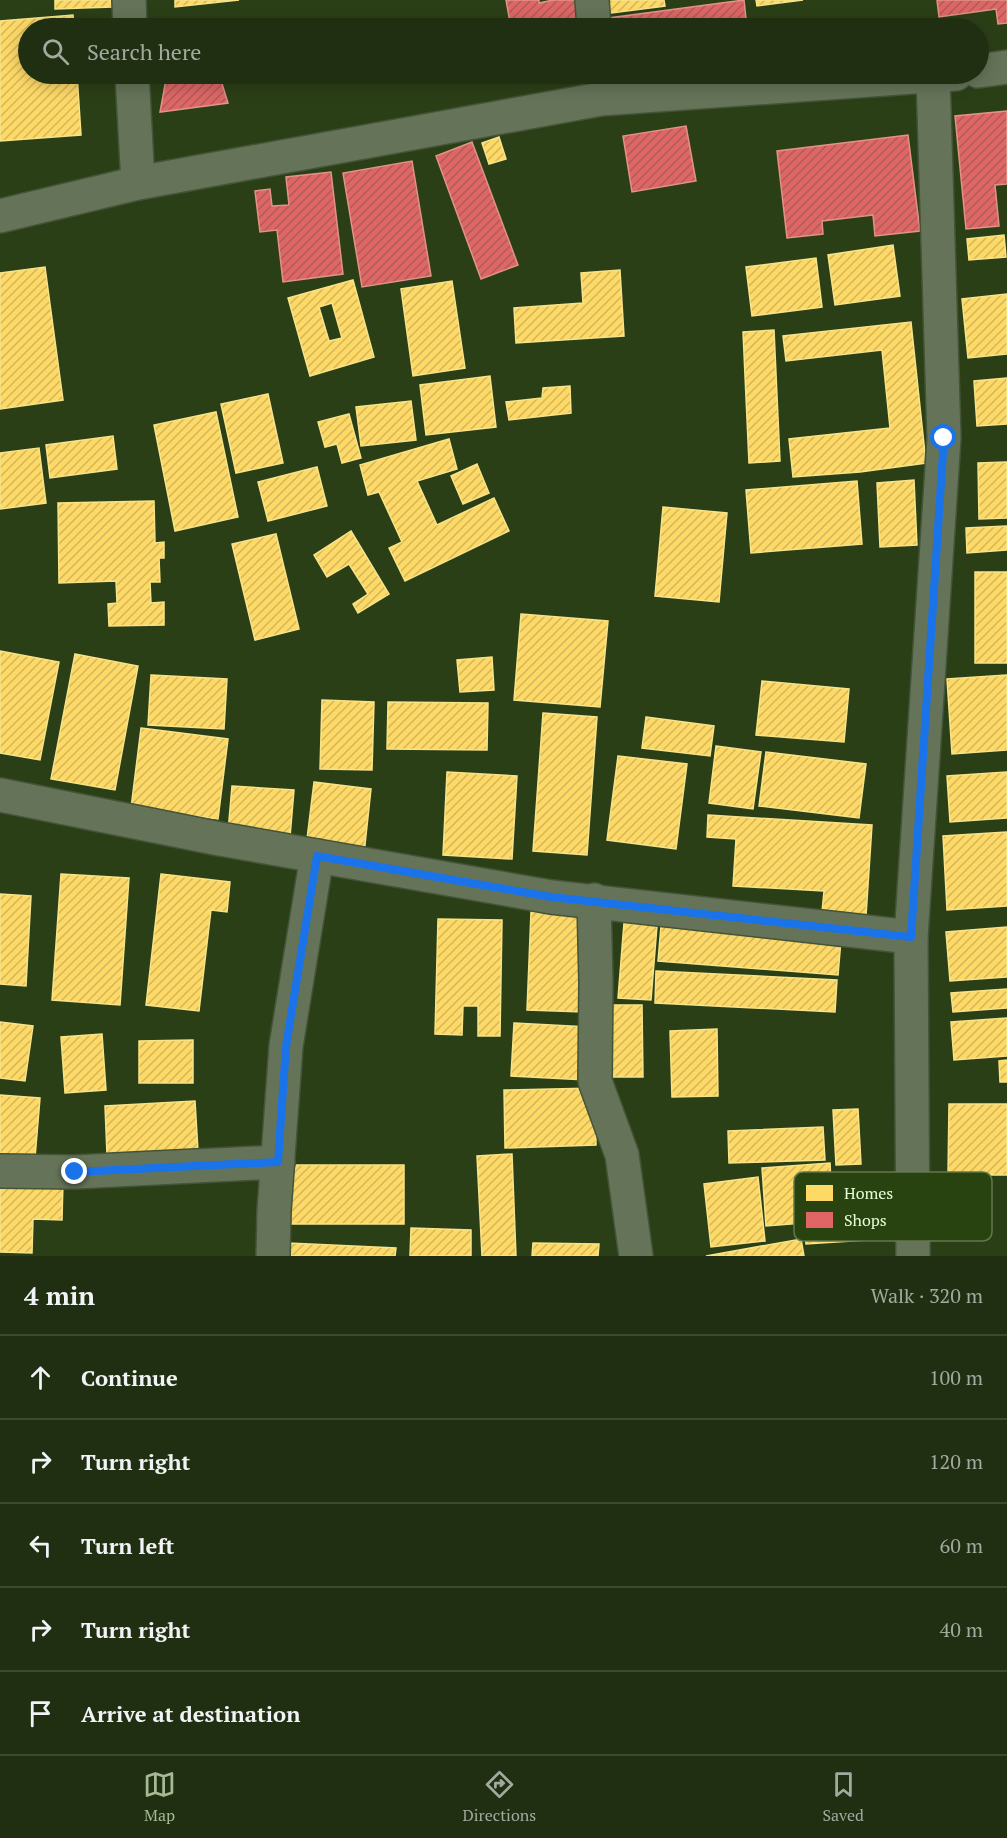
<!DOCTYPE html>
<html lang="en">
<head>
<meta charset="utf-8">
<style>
	:root { --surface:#202f11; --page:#28371a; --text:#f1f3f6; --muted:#a2a99f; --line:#3d4a31; --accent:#a5ba94 }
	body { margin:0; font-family:"PT Serif",serif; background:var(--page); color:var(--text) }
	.stop { position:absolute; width:18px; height:18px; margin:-14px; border:4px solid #1a73e8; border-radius:50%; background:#fff }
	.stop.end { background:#1a73e8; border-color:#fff; box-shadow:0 2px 6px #0008 }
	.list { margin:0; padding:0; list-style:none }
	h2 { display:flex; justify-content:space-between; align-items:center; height:78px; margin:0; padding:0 24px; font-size:26px }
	h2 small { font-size:20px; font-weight:400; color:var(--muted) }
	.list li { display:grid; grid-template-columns:39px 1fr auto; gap:18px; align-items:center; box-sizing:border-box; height:84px; padding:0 24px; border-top:2px solid var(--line) }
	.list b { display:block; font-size:22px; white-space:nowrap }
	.list em { font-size:20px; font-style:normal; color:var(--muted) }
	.icon { flex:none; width:33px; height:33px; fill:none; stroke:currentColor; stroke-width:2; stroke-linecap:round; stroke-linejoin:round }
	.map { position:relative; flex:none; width:1007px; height:1256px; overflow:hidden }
	.search { position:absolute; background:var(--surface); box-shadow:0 3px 15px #0003; left:18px; right:18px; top:18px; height:66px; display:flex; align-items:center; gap:15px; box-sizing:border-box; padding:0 21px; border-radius:33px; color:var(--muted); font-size:22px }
	.sheet { height:498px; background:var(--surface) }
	nav { display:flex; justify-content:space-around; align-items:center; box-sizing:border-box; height:84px; border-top:2px solid var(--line); background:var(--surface); font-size:16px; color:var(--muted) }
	nav a { display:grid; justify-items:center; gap:3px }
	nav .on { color:var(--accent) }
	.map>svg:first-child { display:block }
	.homes { fill:url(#homes-hatch); stroke:#f8e488; stroke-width:1.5; fill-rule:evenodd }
	.shops { fill:url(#shops-hatch); stroke:#e29388; stroke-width:1.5 }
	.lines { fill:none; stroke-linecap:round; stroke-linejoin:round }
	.minor-casing { stroke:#445437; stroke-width:36 }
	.minor { stroke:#657459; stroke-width:33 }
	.route { stroke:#1a73e8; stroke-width:8 }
	.key { fill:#28430f; stroke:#617a4b; stroke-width:1.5 }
	.key-label { font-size:16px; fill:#e6fcd8 }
</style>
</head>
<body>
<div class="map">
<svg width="1007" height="1256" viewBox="0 0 1007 1256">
	<defs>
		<pattern id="homes-hatch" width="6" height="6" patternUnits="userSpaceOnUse" patternTransform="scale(1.5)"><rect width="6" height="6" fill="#ffd966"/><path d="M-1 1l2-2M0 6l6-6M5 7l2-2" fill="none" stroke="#d0b65d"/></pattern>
		<pattern id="shops-hatch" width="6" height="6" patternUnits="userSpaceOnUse" patternTransform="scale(1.5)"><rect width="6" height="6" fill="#e06666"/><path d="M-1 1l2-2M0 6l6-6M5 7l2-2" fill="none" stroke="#aa5d59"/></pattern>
	</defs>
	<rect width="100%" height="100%" fill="#2b3f17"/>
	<!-- homes -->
	<g class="homes">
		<path d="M55 0H111L112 7 55 9Z"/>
		<path d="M175 0H239L175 7Z"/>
		<path d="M602 0H664L665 6 604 14Z"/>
		<path d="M756 0H803L757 6Z"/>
		<path d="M73 15 74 28H28V74H77L81 135 0 141V21Z"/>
		<path d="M499 137 506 159 489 164 482 143Z"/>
		<path d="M1004 235 1006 257 969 260 967 239Z"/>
		<path d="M893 245 900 296 835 305 828 255Z"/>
		<path d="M816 258 822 307 752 316 746 267Z"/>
		<path d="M45 267 63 400 0 409V273Z"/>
		<path d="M620 270 624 336 516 343 514 308 583 303 581 273Z"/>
		<path d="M353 280 374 357 310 376 288 298ZM332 303 342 338 329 341 319 307Z"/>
		<path d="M452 281 465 368 413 376 401 289Z"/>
		<path d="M1007 294V354L968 358 962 299Z"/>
		<path d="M911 322 926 463 860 472 793 477 789 439 890 428 882 350 786 361 783 336Z"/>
		<path d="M774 330 780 461 749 463 743 332Z"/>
		<path d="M490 376 496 427 426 435 420 385Z"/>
		<path d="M1007 378V424L977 426 974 381Z"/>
		<path d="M570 386 571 413 509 420 506 402 542 398 543 388Z"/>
		<path d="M268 394 283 463 236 473 221 404Z"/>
		<path d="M411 401 416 440 361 446 356 407Z"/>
		<path d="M216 412 238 517 175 531 154 425Z"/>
		<path d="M349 414 361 458 342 463 337 444 325 447 318 422Z"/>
		<path d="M113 436 117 469 50 478 46 445Z"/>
		<path d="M449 439 457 469 417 481 437 525 494 498 509 531 405 581 389 548 402 542 379 492 368 495 360 465Z"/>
		<path d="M39 448 46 503 0 509V453Z"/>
		<path d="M1007 462V518L979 519 978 463Z"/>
		<path d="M477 464 489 493 463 504 451 476Z"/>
		<path d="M317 467 327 506 268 521 258 482Z"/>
		<path d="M914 480 917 545 880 547 877 483Z"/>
		<path d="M857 481 862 544 751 553 746 490Z"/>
		<path d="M154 501 155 543 164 542V558H159L160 582H150L151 603 164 602V625L109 626 108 604 117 603 116 581 59 583 58 503Z"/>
		<path d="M663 507 727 513 719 602 655 596Z"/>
		<path d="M1007 526V550L967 553 966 528Z"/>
		<path d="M351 531 389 594 358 613 353 604 368 594 349 564 327 577 314 555Z"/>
		<path d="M276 534 299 629 255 640 232 544Z"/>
		<rect x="975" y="572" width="32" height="91"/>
		<path d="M521 614 608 621 600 707 514 700Z"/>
		<path d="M0 651 59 662 40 760 0 753Z"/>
		<path d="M75 654 138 666 115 790 51 779Z"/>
		<path d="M492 657 494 690 460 692 457 660Z"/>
		<path d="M151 675 227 679 224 729 148 725Z"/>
		<path d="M1007 675V750L952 754 947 679Z"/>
		<path d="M762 681 849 689 844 742 756 735Z"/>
		<path d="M322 700 374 702 372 770 320 769Z"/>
		<path d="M388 702 488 703 487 750 387 749Z"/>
		<path d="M543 713 597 717 587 855 533 851Z"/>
		<path d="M646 717 714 726 710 756 642 748Z"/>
		<path d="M141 728 228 739 218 819 131 808Z"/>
		<path d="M716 746 761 752 753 809 709 803Z"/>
		<path d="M766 752 866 764 859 818 759 806Z"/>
		<path d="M618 756 687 764 676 849 607 840Z"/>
		<path d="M447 772 517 776 512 859 443 855Z"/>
		<path d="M1007 772V818L950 822 947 776Z"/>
		<path d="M314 782 371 789 364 854 306 847Z"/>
		<path d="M232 786 294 790 290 837 228 832Z"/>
		<path d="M708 815 872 825 866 916 822 912 824 891 733 886 736 839 707 837Z"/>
		<path d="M1007 832V906L947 910 943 836Z"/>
		<path d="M61 874 129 878 120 1005 52 1000Z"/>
		<path d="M161 874 230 882 227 912 211 910 199 1011 146 1005Z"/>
		<path d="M0 894 31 896 26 986 0 984Z"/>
		<path d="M531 912 586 914 583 1012 527 1010Z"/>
		<path d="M438 919 502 920 500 1036H478V1006H463L462 1035 435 1034Z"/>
		<path d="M624 923 657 926 651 1000 618 998Z"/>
		<path d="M661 926 841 940 838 975 658 961Z"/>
		<path d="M1007 927V977L950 981 946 932Z"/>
		<path d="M656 971 837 980 835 1012 655 1003Z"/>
		<path d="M1007 989V1008L953 1012 951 993Z"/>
		<path d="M611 1005H642L643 1077H612Z"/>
		<path d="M1007 1018V1056L954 1060 951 1022Z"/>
		<path d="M0 1022 33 1026 25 1081 0 1078Z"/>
		<path d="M514 1023 589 1027 586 1080 511 1076Z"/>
		<path d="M717 1029 718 1096 672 1097 670 1031Z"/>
		<path d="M102 1034 106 1090 65 1093 61 1037Z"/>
		<path d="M193 1040V1083H139V1041Z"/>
		<path d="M1007 1060V1082H1000L999 1061Z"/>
		<path d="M595 1088 596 1145 505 1148 504 1090Z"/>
		<path d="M0 1095 40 1098 35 1158 0 1155Z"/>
		<path d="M195 1101 198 1151 107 1155 105 1106Z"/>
		<path d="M949 1104H1007V1175H948Z"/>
		<path d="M858 1109 861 1164 836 1165 833 1110Z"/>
		<path d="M823 1127 825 1160 729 1163 728 1131Z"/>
		<path d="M512 1154 516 1256H482L477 1156Z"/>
		<path d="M830 1163 831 1183 864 1181 867 1240 806 1244 804 1223 766 1226 762 1168Z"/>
		<path d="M286 1165H404V1224H285Z"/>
		<path d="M758 1177 765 1241 711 1247 704 1184Z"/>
		<path d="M0 1180 63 1182 62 1220 33 1219 32 1253 0 1252Z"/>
		<path d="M411 1228 471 1230V1256H410Z"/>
		<path d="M801 1239 804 1256H706Z"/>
		<path d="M288 1243 396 1248 395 1256H287Z"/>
		<path d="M533 1243 599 1244 598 1256H532Z"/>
	</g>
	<!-- shops -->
	<g class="shops">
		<path d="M506 0H539V3L553 0H577L582 28H511Z"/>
		<path d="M744 0 747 28H602L601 19Z"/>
		<path d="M937 0H1007V23L998 24 996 9 939 17Z"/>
		<path d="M167 74H219L228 103 160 112Z"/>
		<path d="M1007 111V184L995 185 999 226 966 229 955 116Z"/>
		<path d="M686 126 696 181 632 192 623 136Z"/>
		<path d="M908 135 920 231 875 236 873 215 822 221 823 234 787 238 777 151Z"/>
		<path d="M472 142 518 265 481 279 436 156Z"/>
		<path d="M412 161 431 276 362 287 343 173Z"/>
		<path d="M331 172 343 274 283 282 277 230 260 232 255 191 270 189 272 206 289 205 286 177Z"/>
	</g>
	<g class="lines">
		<!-- minor casing -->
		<g class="minor-casing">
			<g id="minor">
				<path d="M129 0 130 28"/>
				<path d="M592 0 594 28"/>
				<path d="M978 71 1007 67"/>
				<path d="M132 74 138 183"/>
				<path d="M0 216 138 183 601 99 956 74"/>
				<path d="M0 795 220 839 551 897 911 937"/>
				<path d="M594 900 596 982 595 1081 622 1155 636 1256"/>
				<path d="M0 1171 75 1172 278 1162"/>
				<path d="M273 1256 274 1211 286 1046 317 856"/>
				<path d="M913 1256 911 937 944 438 933 76"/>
			</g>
		</g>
		<!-- minor -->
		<use href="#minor" class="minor"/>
	</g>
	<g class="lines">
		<!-- route -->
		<path class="route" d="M75 1172 278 1162 286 1046 317 856 551 897 911 937 944 438"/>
	</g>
	<!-- legend -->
	<rect x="794" y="1172" width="198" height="69" rx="9" class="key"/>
	<rect x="806" y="1185" width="27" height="16" fill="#ffd966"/>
	<rect x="806" y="1212" width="27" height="16" fill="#e06666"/>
	<g class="key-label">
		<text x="844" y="1199">Homes</text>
		<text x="844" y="1226">Shops</text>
	</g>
</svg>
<div class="stop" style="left:944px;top:438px"></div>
<div class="stop end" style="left:75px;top:1172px"></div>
<div class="search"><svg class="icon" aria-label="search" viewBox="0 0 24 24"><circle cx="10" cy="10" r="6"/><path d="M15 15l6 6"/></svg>Search here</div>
</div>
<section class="sheet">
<h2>4 min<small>Walk · 320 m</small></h2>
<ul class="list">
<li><svg class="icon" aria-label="ahead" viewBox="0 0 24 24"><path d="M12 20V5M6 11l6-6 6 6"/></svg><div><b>Continue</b></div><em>100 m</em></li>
<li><svg class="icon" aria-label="right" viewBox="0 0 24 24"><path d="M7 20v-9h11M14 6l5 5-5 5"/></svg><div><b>Turn right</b></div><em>120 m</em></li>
<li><svg class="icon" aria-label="left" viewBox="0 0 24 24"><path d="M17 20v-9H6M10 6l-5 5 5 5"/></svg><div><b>Turn left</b></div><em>60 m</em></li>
<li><svg class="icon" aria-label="right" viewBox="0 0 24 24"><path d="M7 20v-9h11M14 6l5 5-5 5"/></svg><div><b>Turn right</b></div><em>40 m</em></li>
<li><svg class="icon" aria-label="arrive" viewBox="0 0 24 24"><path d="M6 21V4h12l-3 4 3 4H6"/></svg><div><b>Arrive at destination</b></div></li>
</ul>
</section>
<nav>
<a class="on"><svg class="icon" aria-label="map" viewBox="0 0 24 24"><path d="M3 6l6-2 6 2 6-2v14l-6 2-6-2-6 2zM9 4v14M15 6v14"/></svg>Map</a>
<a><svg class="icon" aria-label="directions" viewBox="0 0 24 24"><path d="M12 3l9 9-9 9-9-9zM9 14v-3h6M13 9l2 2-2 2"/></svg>Directions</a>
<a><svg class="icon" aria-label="saved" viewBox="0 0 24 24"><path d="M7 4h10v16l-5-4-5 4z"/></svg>Saved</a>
</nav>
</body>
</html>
